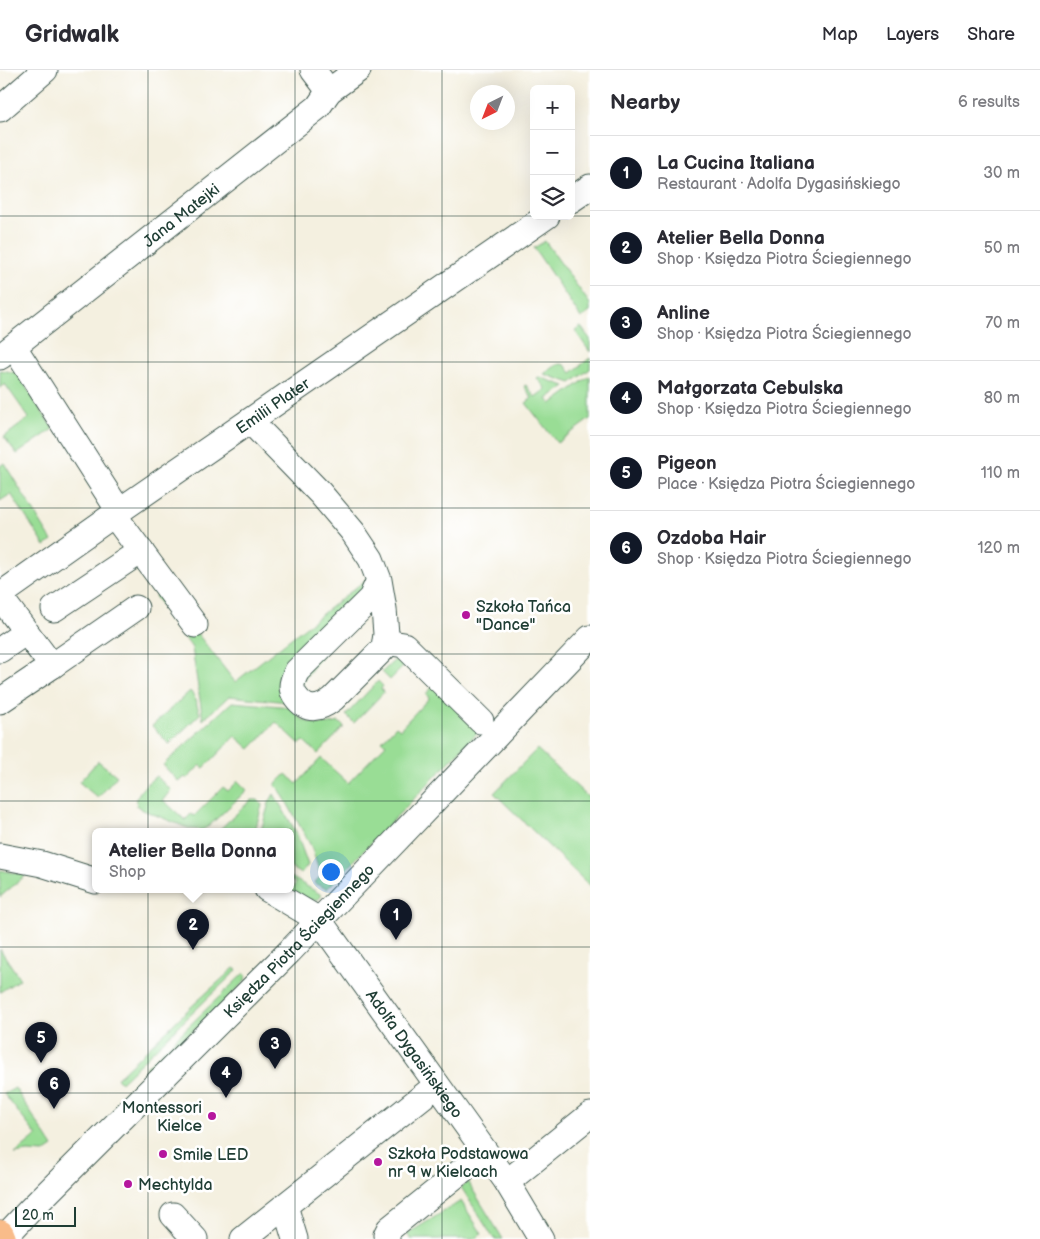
<!DOCTYPE html>
<html lang="en">
<head>
<meta charset="utf-8">
<style>
	:root { --surface:#fff; --page:#f7f7f7; --text:#2b2b33; --muted:#7c7c81; --line:#e1e1e2; --accent:#111827 }
	body { margin:0; font-family:"Balsamiq Sans",sans-serif; background:var(--page); color:var(--text) }
	.controls { position:absolute; right:15px; top:15px; display:grid; overflow:hidden; border-radius:8px; box-shadow:0 5px 20px #0002 }
	.controls button { width:45px; height:45px; display:grid; place-items:center; padding:0; border:0; border-bottom:1px solid var(--line); background:var(--surface); color:var(--text); font:25px sans-serif }
	.compass { position:absolute; left:470px; top:15px; width:45px; height:45px; border-radius:50%; background:var(--surface); box-shadow:0 5px 20px #0002; rotate:222deg }
	.scale { position:absolute; left:15px; bottom:12px; width:61px; box-sizing:border-box; padding-left:5px; border:2px solid #1f3d34; border-top:0; font-size:14px; line-height:18px; white-space:nowrap; color:#1f3d34; -webkit-text-stroke:4px #fff; paint-order:stroke }
	.you { position:absolute; left:330px; top:801px; width:18px; height:18px; margin:-12px; border:4px solid #fff; border-radius:50%; background:#1a73e8; box-shadow:0 0 0 8px #1a73e833 }
	.badge { display:grid; place-items:center; width:32px; height:32px; border-radius:50%; background:var(--accent); color:#fff; font-size:16px; font-weight:700 }
	.pin { position:absolute; translate:-50% -41px; filter:drop-shadow(0 1px 2px #0008) }
	.pin::after { content:''; position:absolute; top:26px; width:18px; height:15px; background:inherit; clip-path:polygon(0 0,100% 0,50% 100%) }
	.popup { position:absolute; left:92px; top:758px; width:202px; height:65px; box-sizing:border-box; display:grid; place-content:center; border-radius:8px; background:var(--surface); filter:drop-shadow(0 1px 4px #0005); font-size:16px; white-space:nowrap; color:var(--muted) }
	.popup b { font-size:19px; color:var(--text) }
	.popup::after { content:''; position:absolute; left:50%; top:100%; margin-left:-10px; border:10px solid transparent; border-top-color:var(--surface) }
	.list { margin:0; padding:0; list-style:none }
	h2 { display:flex; justify-content:space-between; align-items:center; height:65px; margin:0; padding:0 20px; font-size:21px }
	h2 small { font-size:16px; font-weight:400; color:var(--muted) }
	.list li { display:grid; grid-template-columns:32px 1fr auto; gap:15px; align-items:center; box-sizing:border-box; height:75px; padding:0 20px; border-top:1px solid var(--line) }
	.list b { display:block; font-size:19px; white-space:nowrap }
	.list p { margin:0; font-size:16px; white-space:nowrap; color:var(--muted) }
	.list em { font-size:16px; font-style:normal; color:var(--muted) }
	.icon { flex:none; width:28px; height:28px; fill:none; stroke:currentColor; stroke-width:2; stroke-linecap:round; stroke-linejoin:round }
	.map { position:relative; flex:none; width:590px; height:1169px; overflow:hidden }
	header { display:flex; align-items:center; gap:30px; box-sizing:border-box; height:70px; padding:0 25px; background:var(--surface); border-bottom:1px solid var(--line) }
	header strong { font-size:24px }
	nav { display:flex; gap:28px; margin-inline-start:auto; font-size:18px }
	main { display:flex }
	aside { flex:1; background:var(--surface) }
	.map>svg:first-child { display:block }
	.green { fill:#99dd95; stroke:#5c8d64 }
	.lines { fill:none; stroke-linecap:round; stroke-linejoin:round }
	.minor-casing { stroke:#3f584e; stroke-width:27 }
	.major-casing { stroke:#3f584e; stroke-width:29 }
	.minor { stroke:#fff; stroke-width:25 }
	.major { stroke:#f9bc8a; stroke-width:28 }
	.grid { fill:none; stroke:#1f3d34; stroke-width:1; stroke-opacity:0.55 }
	.poi-dot { fill:#b5179e; stroke:#fff; stroke-width:2 }
	.labels { text-anchor:middle; stroke-width:5; stroke-linejoin:round; paint-order:stroke }
	.street-label { font-size:16px; fill:#1f3d34; stroke:#fff }
	.poi-label { font-size:16px; fill:#1f3d34; stroke:#fff; text-anchor:start }
</style>
</head>
<body>
<header>
<strong>Gridwalk</strong>
<nav><a>Map</a><a>Layers</a><a>Share</a></nav>
</header>
<main>
<div class="map">
<svg width="590" height="1169" viewBox="0 0 590 1169">
	<rect width="100%" height="100%" fill="#fff"/>
	<filter id="ink" filterUnits="userSpaceOnUse"><feTurbulence type="fractalNoise" baseFrequency=".02" numOctaves="2"/><feDisplacementMap in="SourceGraphic" scale="10" xChannelSelector="R" yChannelSelector="G"/><feConvolveMatrix kernelMatrix="1 2 1 2 8 2 1 2 1" color-interpolation-filters="sRGB"/></filter>
	<filter id="wash" filterUnits="userSpaceOnUse"><feTurbulence type="fractalNoise" baseFrequency=".0096" numOctaves="4" result="noise"/><feDisplacementMap in="SourceGraphic" scale="20" xChannelSelector="R" yChannelSelector="G"/><feGaussianBlur stdDeviation="1.12" result="paint"/><feColorMatrix in="noise" values="0 0 0 0 0 0 0 0 0 0 0 0 0 0 0 0 0 1.4 0 .05"/><feComposite in="paint" operator="in"/></filter>
	<g filter="url(#wash)">
		<rect width="100%" height="100%" fill="#f4f0e0"/>
		<!-- green -->
		<g class="green">
			<path d="M545 171 590 234V242L581 248 534 178Z"/>
			<path d="M581 257 590 269V282L575 261Z"/>
			<path d="M590 288V299L571 313 544 304C549 300 559 290 566 296 568 298 569 301 571 303Z"/>
			<path d="M0 300 17 303 53 359 17 384 4 367 29 348 5 314 0 318Z"/>
			<path d="M590 306V349L557 373 526 333 532 328 524 316 526 315 535 327 546 319 537 308 539 307 565 316 547 329 551 334Z"/>
			<path d="M4 393 52 471 45 476 11 424 0 431V396Z"/>
			<path d="M368 508 375 511 288 632 229 626 203 650 192 578 155 526 162 518 235 612Z"/>
			<path d="M402 586 482 658 327 819 314 813 321 806 311 776 280 720 275 715 286 704 297 714 321 688 348 713 386 674 382 671 396 656 400 659 429 628 426 624 433 616 408 592 390 610 382 602 398 587Z"/>
			<path d="M378 611 383 616 381 619 384 622 354 653 346 645Z"/>
			<path d="M190 621 194 626 200 644 169 674 152 656Z"/>
			<path d="M232 632 292 637C294 640 297 644 299 647 309 655 328 656 339 652L344 657 318 684 304 671 300 674 276 652 250 679 235 666 204 698 200 695 187 709 185 707 179 712 163 695Z"/>
			<path d="M537 679 590 729V816L494 723Z"/>
			<path d="M98 691 117 706 98 728 79 712Z"/>
			<path d="M156 706 171 720 163 730 185 750 191 744 194 746 223 717 228 721 238 711 247 720 209 756 202 760 190 759 143 740 137 736C134 723 147 714 156 706Z"/>
			<path d="M274 724 296 762 308 795 301 804 291 798 290 761H261L269 733Z"/>
			<path d="M251 730H258L262 735 255 761H222L219 760Z"/>
			<path d="M0 800 26 805 0 827Z"/>
			<path d="M291 807 320 824 321 827 317 830H301L291 821 296 813 291 810Z"/>
			<path d="M0 879 20 909 0 922Z"/>
			<path d="M234 898 237 900 121 1012 117 1008 193 935Z"/>
			<path d="M244 903 246 905 245 911 211 946 146 1000 145 998Z"/>
			<path d="M15 1018 53 1077 44 1083 28 1082 15 1084 37 1066 4 1024Z"/>
			<path d="M468 1112 503 1169H494L461 1117Z"/>
			<path d="M461 1131 482 1164 474 1169H411L407 1164Z"/>
		</g>
	</g>
	<g filter="url(#ink)">
		<g class="lines">
			<!-- minor casing -->
			<g class="minor-casing">
				<g id="minor">
					<path d="M313 0 329 21"/>
					<path d="M0 39 45 0"/>
					<path d="M571 130 590 117"/>
					<path d="M14 277 119 441"/>
					<path id="s1" d="M0 287 318 37 329 21 358 0"/>
					<path d="M250 351 320 423 353 462 371 489 379 510 371 528 297 601C295 605 292 611 292 616 292 620 293 623 296 627 307 642 319 640 333 629L384 578 386 564 384 539 379 510"/>
					<path d="M114 445 195 555"/>
					<path id="s2" d="M0 525 119 441 547 146"/>
					<path d="M0 527 52 596 0 631"/>
					<path d="M54 539 141 481"/>
					<path d="M385 572 404 575 481 651"/>
					<path d="M0 580 26 562"/>
					<path d="M52 596 136 538"/>
					<path d="M0 786 42 794 96 811"/>
					<path id="s3" d="M267 819 319 850 507 1112 541 1169"/>
					<path d="M507 1112 590 1045"/>
					<path d="M285 1136 295 1169"/>
					<path d="M173 1145 195 1169"/>
					<path id="s4" d="M3 1169 31 1139 289 882 590 568"/>
					<path d="M243 1169 437 1015"/>
					<path d="M387 1169 386 1165 389 1159 485 1082"/>
				</g>
			</g>
			<!-- major casing -->
			<g class="major-casing">
				<path id="major" d="M0 1164 2 1169"/>
			</g>
			<!-- minor -->
			<use href="#minor" class="minor"/>
			<!-- major -->
			<use href="#major" class="major"/>
		</g>
	</g>
	<!-- grid -->
	<path class="grid" d="M148 0V1169M295 0V1169M442 0V1169M0 146H534M571 146H590M0 292H590M0 438H590M0 584H590M0 731H590M0 877H590M0 1023H590"/>
	<!-- markers -->
	<g class="poi-dot">
		<circle cx="466" cy="545" r="5"/>
		<circle cx="212" cy="1046" r="5"/>
		<circle cx="163" cy="1084" r="5"/>
		<circle cx="378" cy="1092" r="5"/>
		<circle cx="128" cy="1114" r="5"/>
	</g>
	<g class="labels">
		<!-- street labels -->
		<g class="street-label">
			<text dy="6" stroke="none"><textPath href="#s1" startOffset="230">Jana Matejki</textPath></text>
			<text dy="6" stroke="none"><textPath href="#s2" startOffset="332">Emilii Plater</textPath></text>
			<text dy="6" stroke="none"><textPath href="#s4" startOffset="420">Księdza Piotra Ściegiennego</textPath></text>
			<text dy="6" stroke="none"><textPath href="#s3" startOffset="225">Adolfa Dygasińskiego</textPath></text>
		</g>
		<!-- poi labels -->
		<g class="poi-label">
			<text x="476" y="542">Szkoła Tańca<tspan x="476" dy="18">"Dance"</tspan></text>
			<text x="202" y="1043" text-anchor="end">Montessori<tspan x="202" dy="18">Kielce</tspan></text>
			<text x="388" y="1089">Szkoła Podstawowa<tspan x="388" dy="18">nr 9 w Kielcach</tspan></text>
			<text x="173" y="1090">Smile LED</text>
			<text x="138" y="1120">Mechtylda</text>
		</g>
	</g>
</svg>
<div class="controls">
<button>+</button>
<button>−</button>
<button><svg class="icon" aria-label="layers" viewBox="0 0 24 24"><path d="M12 4l9 5-9 5-9-5zM3 14l9 5 9-5"/></svg></button>
</div>
<svg class="compass" viewBox="-18 -18 36 36"><path d="M0-13l5 13h-10z" fill="#e53935"/><path d="M0 13l5-13h-10z" fill="#7c7c81"/></svg>
<div class="scale">20 m</div>
<div class="you"></div>
<div class="pin badge" style="left:396px;top:870px">1</div>
<div class="pin badge" style="left:193px;top:880px">2</div>
<div class="popup"><b>Atelier Bella Donna</b>Shop</div>
<div class="pin badge" style="left:275px;top:999px">3</div>
<div class="pin badge" style="left:226px;top:1028px">4</div>
<div class="pin badge" style="left:41px;top:993px">5</div>
<div class="pin badge" style="left:54px;top:1039px">6</div>
</div>
<aside>
<h2>Nearby<small>6 results</small></h2>
<ul class="list">
<li><span class="badge">1</span><div><b>La Cucina Italiana</b><p>Restaurant · Adolfa Dygasińskiego</p></div><em>30 m</em></li>
<li><span class="badge">2</span><div><b>Atelier Bella Donna</b><p>Shop · Księdza Piotra Ściegiennego</p></div><em>50 m</em></li>
<li><span class="badge">3</span><div><b>Anline</b><p>Shop · Księdza Piotra Ściegiennego</p></div><em>70 m</em></li>
<li><span class="badge">4</span><div><b>Małgorzata Cebulska</b><p>Shop · Księdza Piotra Ściegiennego</p></div><em>80 m</em></li>
<li><span class="badge">5</span><div><b>Pigeon</b><p>Place · Księdza Piotra Ściegiennego</p></div><em>110 m</em></li>
<li><span class="badge">6</span><div><b>Ozdoba Hair</b><p>Shop · Księdza Piotra Ściegiennego</p></div><em>120 m</em></li>
</ul>
</aside>
</main>
</body>
</html>
